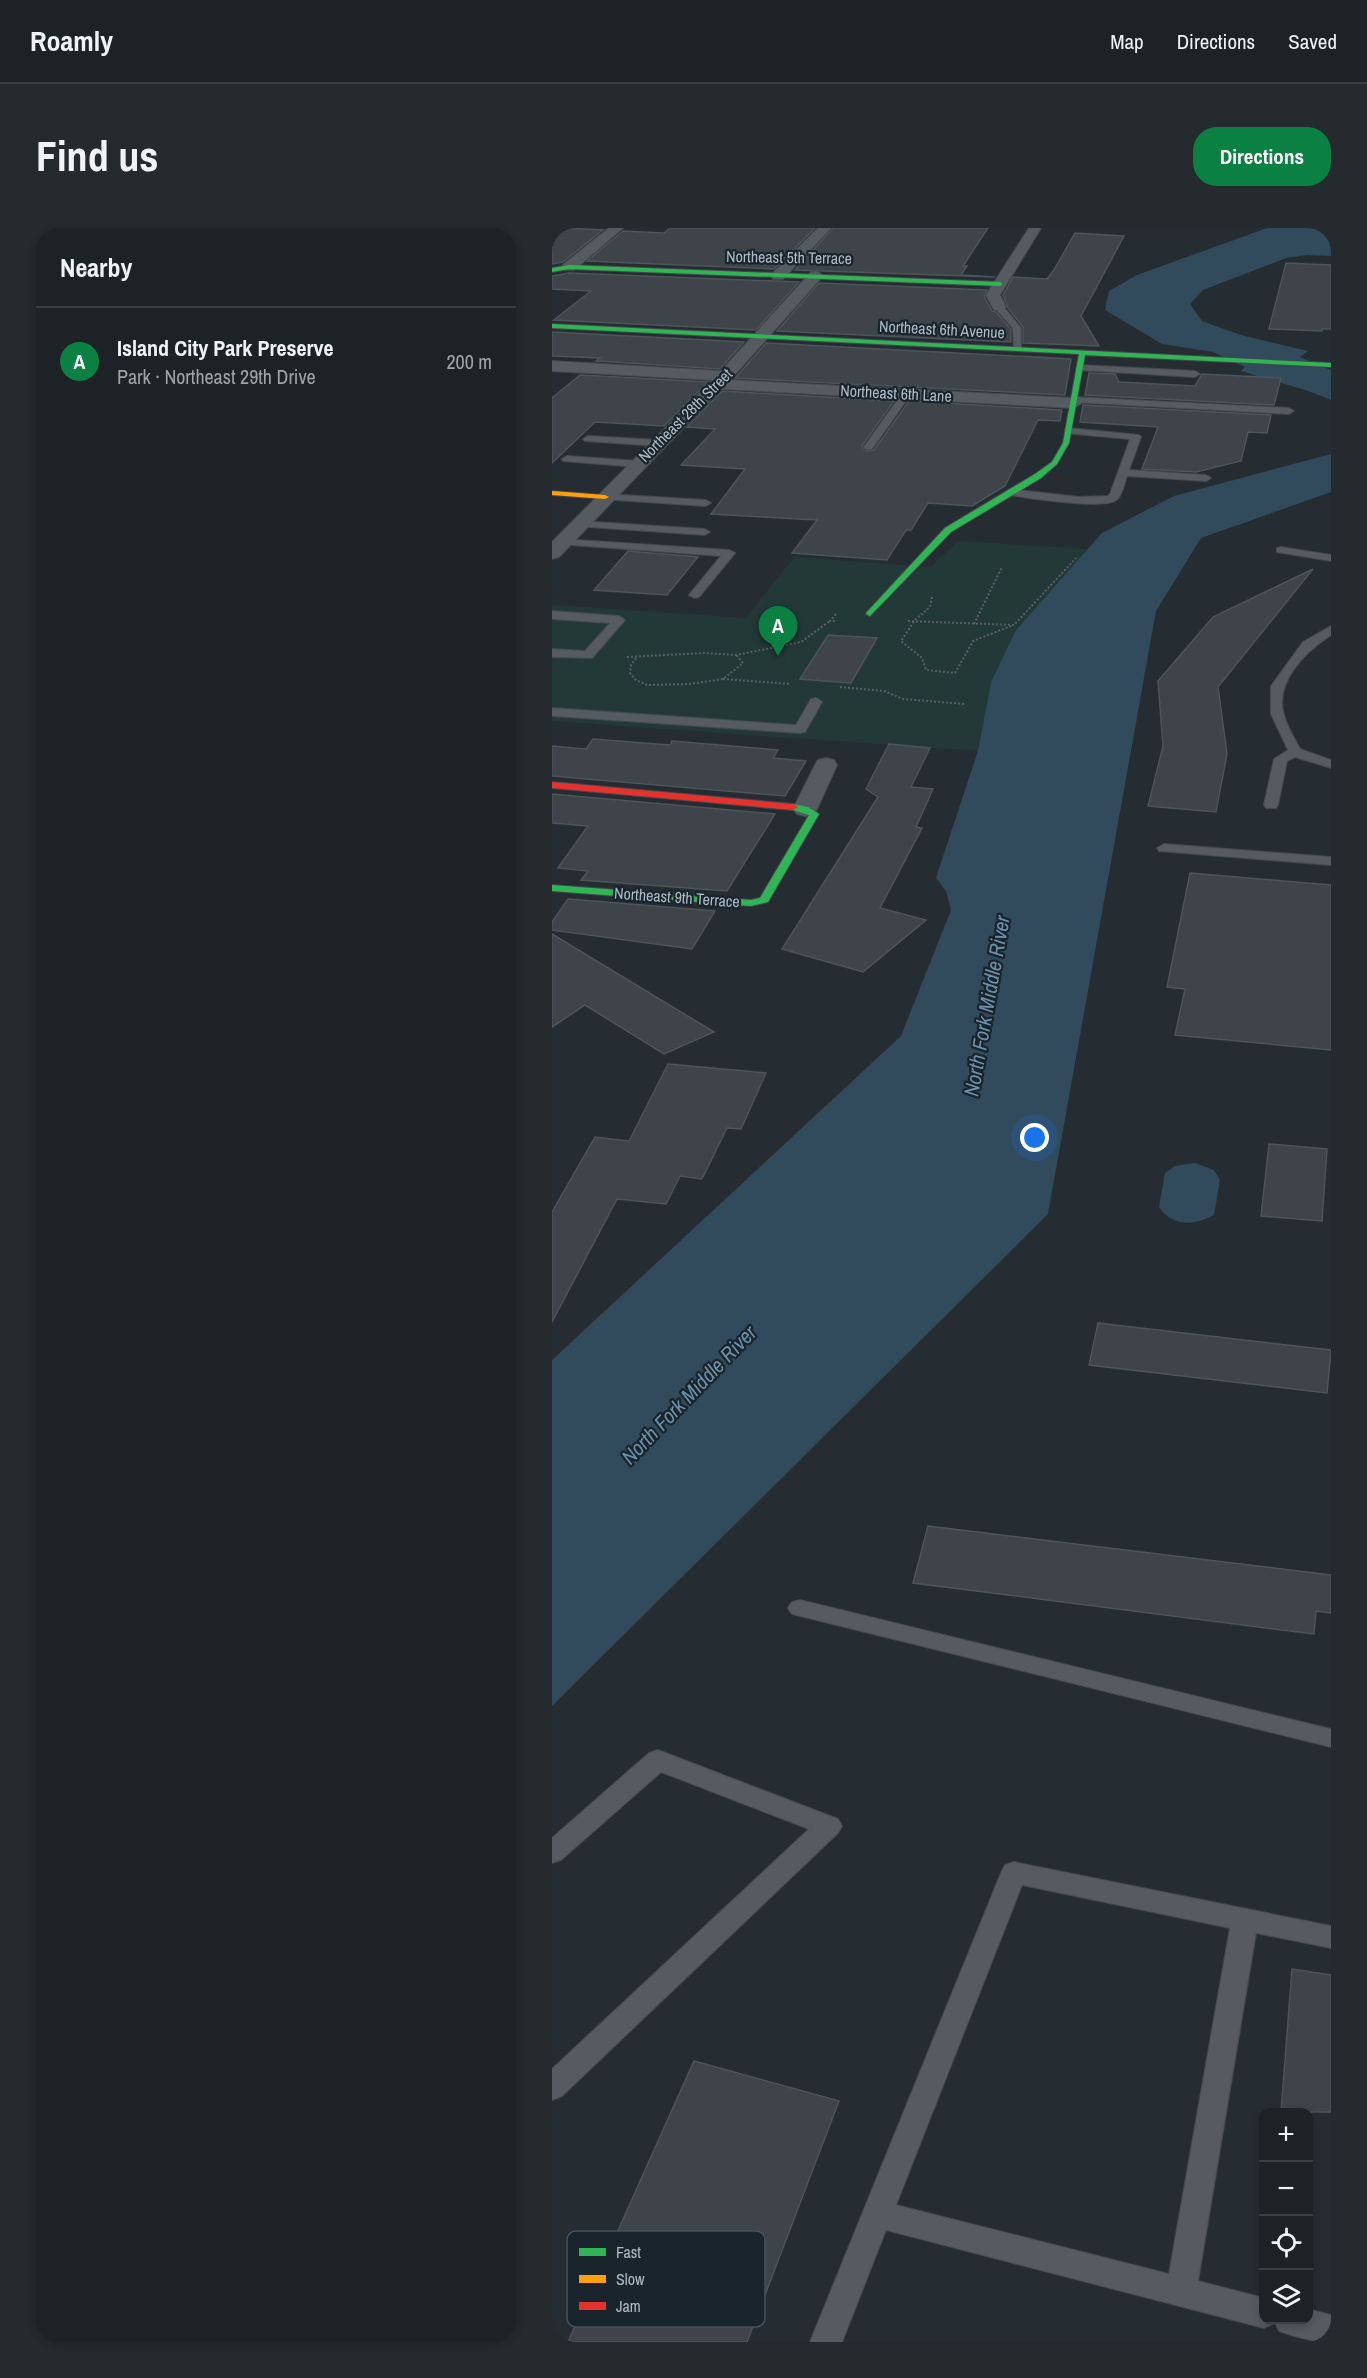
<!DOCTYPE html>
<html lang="en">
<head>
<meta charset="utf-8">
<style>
	:root { --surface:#1c2226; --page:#252a2e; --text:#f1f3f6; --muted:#a0a4a7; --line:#3a3f43; --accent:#0b8043 }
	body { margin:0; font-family:"Archivo Narrow",sans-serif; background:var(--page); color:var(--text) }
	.controls { position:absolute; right:18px; bottom:18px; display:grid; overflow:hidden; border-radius:12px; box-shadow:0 3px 9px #0003 }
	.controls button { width:54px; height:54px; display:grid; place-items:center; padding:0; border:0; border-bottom:2px solid var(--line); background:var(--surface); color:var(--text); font:30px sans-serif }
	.you { position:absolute; left:483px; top:910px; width:21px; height:21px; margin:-15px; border:4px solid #fff; border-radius:50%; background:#1a73e8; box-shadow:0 0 0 9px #1a73e833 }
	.badge { display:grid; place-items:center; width:39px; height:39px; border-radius:50%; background:var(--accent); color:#fff; font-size:20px; font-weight:700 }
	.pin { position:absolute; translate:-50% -50px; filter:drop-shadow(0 2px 3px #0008) }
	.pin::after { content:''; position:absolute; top:32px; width:21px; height:18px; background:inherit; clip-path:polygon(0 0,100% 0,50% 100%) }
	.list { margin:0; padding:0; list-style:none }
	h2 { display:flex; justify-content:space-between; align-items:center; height:78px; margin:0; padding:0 24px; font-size:26px }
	h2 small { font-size:20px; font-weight:400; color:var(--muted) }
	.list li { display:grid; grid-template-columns:39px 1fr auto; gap:18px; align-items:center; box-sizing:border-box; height:108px; padding:0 24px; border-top:2px solid var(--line) }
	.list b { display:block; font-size:22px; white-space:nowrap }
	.list p { margin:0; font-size:20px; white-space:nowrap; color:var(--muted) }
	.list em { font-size:20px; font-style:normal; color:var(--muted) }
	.icon { flex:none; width:33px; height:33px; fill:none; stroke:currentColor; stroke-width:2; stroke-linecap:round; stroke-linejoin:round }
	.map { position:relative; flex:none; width:779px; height:2114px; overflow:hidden; border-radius:24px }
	header { display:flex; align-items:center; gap:36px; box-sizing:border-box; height:84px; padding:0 30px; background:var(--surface); border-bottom:2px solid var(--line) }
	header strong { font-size:28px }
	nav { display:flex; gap:33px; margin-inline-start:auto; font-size:21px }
	.intro { display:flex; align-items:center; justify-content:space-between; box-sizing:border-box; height:144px; padding:0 36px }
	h1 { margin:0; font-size:42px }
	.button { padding:15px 27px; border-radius:24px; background:var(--accent); color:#fff; font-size:21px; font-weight:700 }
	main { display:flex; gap:36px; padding:0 36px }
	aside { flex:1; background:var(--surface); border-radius:24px; box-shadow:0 3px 9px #0003 }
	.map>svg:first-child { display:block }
	.green { fill:#233938 }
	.water { fill:#314a5c }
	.building { fill:#3e4449; stroke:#4d545a; stroke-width:1.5 }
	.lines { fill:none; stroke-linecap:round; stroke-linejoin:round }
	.lane-casing { stroke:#44494d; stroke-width:2 }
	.street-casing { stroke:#44494d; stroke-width:2 }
	.fast-casing { stroke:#44494d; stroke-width:2 }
	.slow-casing { stroke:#44494d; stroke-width:2 }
	.jam-casing { stroke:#44494d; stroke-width:2 }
	.path { stroke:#586065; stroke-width:2; stroke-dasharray:2 2; stroke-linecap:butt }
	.lane { fill:#555b61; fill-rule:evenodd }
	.street { fill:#555b61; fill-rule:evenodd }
	.fast { fill:#30b455; fill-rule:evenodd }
	.slow { fill:#ff9f0a; fill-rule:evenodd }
	.jam { fill:#e5322d; fill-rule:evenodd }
	.labels { text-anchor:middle; stroke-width:4.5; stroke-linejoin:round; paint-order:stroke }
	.far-street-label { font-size:16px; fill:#aebac5; stroke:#19242d }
	.water-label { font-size:21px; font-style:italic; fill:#6d91aa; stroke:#19242d }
	.key { fill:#19242d; stroke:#46515b; stroke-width:1.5 }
	.key-label { font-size:16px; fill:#aebac5 }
</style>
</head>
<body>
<header>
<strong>Roamly</strong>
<nav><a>Map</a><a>Directions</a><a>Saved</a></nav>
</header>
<div class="intro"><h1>Find us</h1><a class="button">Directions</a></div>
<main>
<aside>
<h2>Nearby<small></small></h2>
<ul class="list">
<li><span class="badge">A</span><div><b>Island City Park Preserve</b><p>Park · Northeast 29th Drive</p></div><em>200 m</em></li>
</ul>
</aside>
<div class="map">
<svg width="779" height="2114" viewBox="0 0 779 2114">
	<rect width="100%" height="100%" fill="#262d32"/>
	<!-- green -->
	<path class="green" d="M406 313 537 321 464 402 439 454 426 523 0 493V377L194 390 242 329 378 339Z"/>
	<!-- water -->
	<g class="water">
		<path d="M715 0H779V28L755 27 734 30 651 62 638 76 650 93 689 107 756 123 748 129 779 142V172C751 159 719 153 689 143L693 139 661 124 610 116 553 82 557 63 585 47Z"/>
		<path d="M779 226V264L649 310 604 383 496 986 0 1478V1132L349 808 399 682 394 663 384 650 426 523 439 454 464 402 550 305 622 268Z"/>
		<path d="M643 935 662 942 668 952 662 987C642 998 621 999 607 979L613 945 623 938Z"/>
	</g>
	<!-- building -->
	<g class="building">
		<path d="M0 0H12L51 2 11 34 0 36Z"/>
		<path d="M118 0H263L222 41 35 33 71 3 112 5Z"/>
		<path d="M281 0H436L411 38H415L409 47 443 49 243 42Z"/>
		<path d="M523 5 572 8 529 88 547 118 471 115V99L456 80 451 67 461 49 495 51 502 42Z"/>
		<path d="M734 35 779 37V101H770V103L717 101Z"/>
		<path d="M17 45 247 54 204 102 2 92 39 63 0 61V48Z"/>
		<path d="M267 55 435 62 432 68 440 83 444 84 459 101V114L225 103Z"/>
		<path d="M0 104 192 114 168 141 44 133 48 130 0 128Z"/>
		<path d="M214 115 519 131 513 167 183 150Z"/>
		<path d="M537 145 563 146 567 154 643 158 650 146 729 150 722 177 533 167Z"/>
		<path d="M28 147 156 154 112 198 43 194 0 235V170Z"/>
		<path d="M170 163 342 173 310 218 314 223 322 222 357 173 510 182 508 193 486 192 453 258 420 278 376 275 359 302H354L335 332 240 325 265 292 159 286 193 241 129 237 163 201 135 199Z"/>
		<path d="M531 177 719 187 715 205 696 204 689 233 644 244 590 241 606 199 528 194Z"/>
		<path d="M76 323 146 329 115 367 42 362Z"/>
		<path d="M761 341 666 459 675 526 664 584 596 578 611 518 606 453 661 389Z"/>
		<path d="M276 407 325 410 299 455 248 451Z"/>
		<path d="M41 511 118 517 120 513 226 522 221 530 254 533 233 568 0 548V518L34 521Z"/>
		<path d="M337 516 378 520 359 559 381 561 364 599 370 600 328 680 374 692 311 744 230 721 326 569 314 561Z"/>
		<path d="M0 566 223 586 175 663 29 652 36 643 6 640 36 598 0 595Z"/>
		<path d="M638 645 779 657V822L623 807 633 761 615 759Z"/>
		<path d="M16 671 163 683 140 721 0 702V694Z"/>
		<path d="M0 706 162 804 112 826 33 777 0 799Z"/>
		<path d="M116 836 214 845 189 901 175 900 150 951 128 948 114 976 65 971 0 1094V984L43 909 77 913Z"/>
		<path d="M717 916 775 921 770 993 709 988Z"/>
		<path d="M546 1095 779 1122 775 1165 537 1137Z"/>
		<path d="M376 1298 779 1347V1385L764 1383 762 1406 361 1355Z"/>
		<path d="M740 1741 779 1747V1884H729Z"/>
		<path d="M142 1833 287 1873 195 2114H16Z"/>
	</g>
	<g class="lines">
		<!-- lane casing -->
		<g class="lane-casing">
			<g id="lane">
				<path d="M444 77H450L469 100V123L462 121 461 100 444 81Z"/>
				<path d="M528 137 643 143 648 146 643 149 525 142 524 140Z"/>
				<path d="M351 164 359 166 320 221H314L312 219Z"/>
				<path d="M522 169 737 180 742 183 737 186 519 174V170Z"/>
				<path d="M516 200 587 207 589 209 577 242 654 247 659 250 654 253 575 248C572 256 570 269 563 273 549 281 472 270 454 266L453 264 458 261 527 269 556 268 558 266 578 211 513 205V201Z"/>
				<path d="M36 208 107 212 112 215 107 218 33 213 31 211Z"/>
				<path d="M15 228 86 233 91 236 86 239 11 233 10 231Z"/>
				<path d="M53 266 154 272 159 275 154 278 49 271 48 269Z"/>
				<path d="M27 293 153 301 158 304 153 307 23 298 22 296Z"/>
				<path d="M10 311 177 322 183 325 147 369 143 370 137 367 169 328 6 316 5 314Z"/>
				<path d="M729 319 779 327V333L725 324V320Z"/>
				<path d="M0 383 67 388 73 392 40 430 0 429V421L33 423 58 395 0 391Z"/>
				<path d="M779 398V407C754 423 722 454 732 487 735 499 743 511 748 521L779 532V540L743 529 735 533 726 577 724 580H714L712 577 722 531 736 522 719 486V458L751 414Z"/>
				<path d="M264 470 270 474 253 504 248 505 0 488V480L244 497 259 471Z"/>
				<path d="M612 616 779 629V637L607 623 605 620Z"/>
				<path d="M248 1372 779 1501V1519L240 1386 236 1380 240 1374Z"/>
				<path d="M106 1522 286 1591 290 1598 286 1605 10 1868 0 1872V1841L257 1601 109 1544 9 1632 0 1635V1610L97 1525Z"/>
				<path d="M462 1634 779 1698V1720L704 1705 646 2053 712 2070V2092H756V2081L779 2087V2114C761 2114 744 2109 727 2103L723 2095 712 2100 334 2002 290 2114H258L449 1645 453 1637ZM470 1657 678 1700 617 2046 344 1977Z"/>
			</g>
		</g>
		<!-- street casing -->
		<g class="street-casing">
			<g id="street">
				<path d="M57 0H71L22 42H12L10 39 12 36Z"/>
				<path d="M266 0H279L231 51H221L219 48 221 45Z"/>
				<path d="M477 0H489L448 67 454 79 452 82H442L434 67Z"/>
				<path d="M264 43 271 47 269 50 178 152 522 170 530 175 522 180 169 161 7 329 0 331V314L161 152 0 143V133L169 143 259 44Z"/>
				<path d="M274 530 282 532 285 537 265 581 261 586 253 588 245 586 241 581 263 537 266 532Z"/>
			</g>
		</g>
		<!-- fast casing -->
		<g class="fast-casing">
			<g id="fast">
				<path d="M17 37 448 54 451 56 448 58 17 41 0 44V40Z"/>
				<path d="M0 96 779 135V139L533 127 517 215 505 236 489 250 399 304 318 388 314 386 315 384 393 300 483 246 500 234 511 215 527 126 0 100Z"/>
				<path d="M241 576 256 579 267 586 216 674 199 678 0 663V657L199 672 208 670 257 587 238 581 236 579Z"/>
			</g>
		</g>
		<!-- slow casing -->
		<g class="slow-casing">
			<path id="slow" d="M0 263 53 267 57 269 53 271 0 267Z"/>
		</g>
		<!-- jam casing -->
		<g class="jam-casing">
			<path id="jam" d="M0 554 241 576 246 579 241 582 0 560Z"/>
		</g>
		<!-- path -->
		<g class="path">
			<path d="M380 369 378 379 363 392 349 413 370 430 374 442 403 445 421 413 459 398"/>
			<path d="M284 386 278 393H285"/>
			<path d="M356 393 462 397 524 330"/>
			<path d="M422 396 450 339"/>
			<path d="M75 429 152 425 184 427 249 414 278 393"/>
			<path d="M84 430 79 437 78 445 84 452 95 457 138 456 171 451 191 435 184 427"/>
			<path d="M171 451 239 456"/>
			<path d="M288 459 332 463 351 471 413 476"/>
		</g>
		<!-- lane -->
		<use href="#lane" class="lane"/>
		<!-- street -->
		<use href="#street" class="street"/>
		<!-- fast -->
		<use href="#fast" class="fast"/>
		<!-- slow -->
		<use href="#slow" class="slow"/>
		<!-- jam -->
		<use href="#jam" class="jam"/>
	</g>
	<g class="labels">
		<!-- far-street labels -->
		<g class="far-street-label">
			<text transform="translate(237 29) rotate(1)" y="6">Northeast 5th Terrace</text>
			<text transform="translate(390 101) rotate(3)" y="6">Northeast 6th Avenue</text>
			<text transform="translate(344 165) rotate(3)" y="6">Northeast 6th Lane</text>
			<text transform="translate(133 187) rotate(-45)" y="6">Northeast 28th Street</text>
			<text transform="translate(125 669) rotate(4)" y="6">Northeast 9th Terrace</text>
		</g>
		<!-- water labels -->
		<g class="water-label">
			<text transform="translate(435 778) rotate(-80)" y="7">North Fork Middle River</text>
			<text transform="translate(137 1167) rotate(-46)" y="7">North Fork Middle River</text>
		</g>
	</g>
	<!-- legend -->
	<rect x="15" y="2003" width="198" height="96" rx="9" class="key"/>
	<rect x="27" y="2020" width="27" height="8" fill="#30b455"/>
	<rect x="27" y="2047" width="27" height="8" fill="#ff9f0a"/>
	<rect x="27" y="2074" width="27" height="8" fill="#e5322d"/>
	<g class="key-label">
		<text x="64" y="2030">Fast</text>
		<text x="64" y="2057">Slow</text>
		<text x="64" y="2084">Jam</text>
	</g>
</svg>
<div class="controls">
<button>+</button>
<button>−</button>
<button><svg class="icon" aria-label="locate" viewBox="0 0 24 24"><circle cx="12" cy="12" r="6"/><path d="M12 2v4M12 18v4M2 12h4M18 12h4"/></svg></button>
<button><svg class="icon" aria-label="layers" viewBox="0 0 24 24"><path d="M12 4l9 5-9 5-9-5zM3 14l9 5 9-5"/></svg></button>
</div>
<div class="you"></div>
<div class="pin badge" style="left:226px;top:428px">A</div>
</div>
</main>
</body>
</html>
